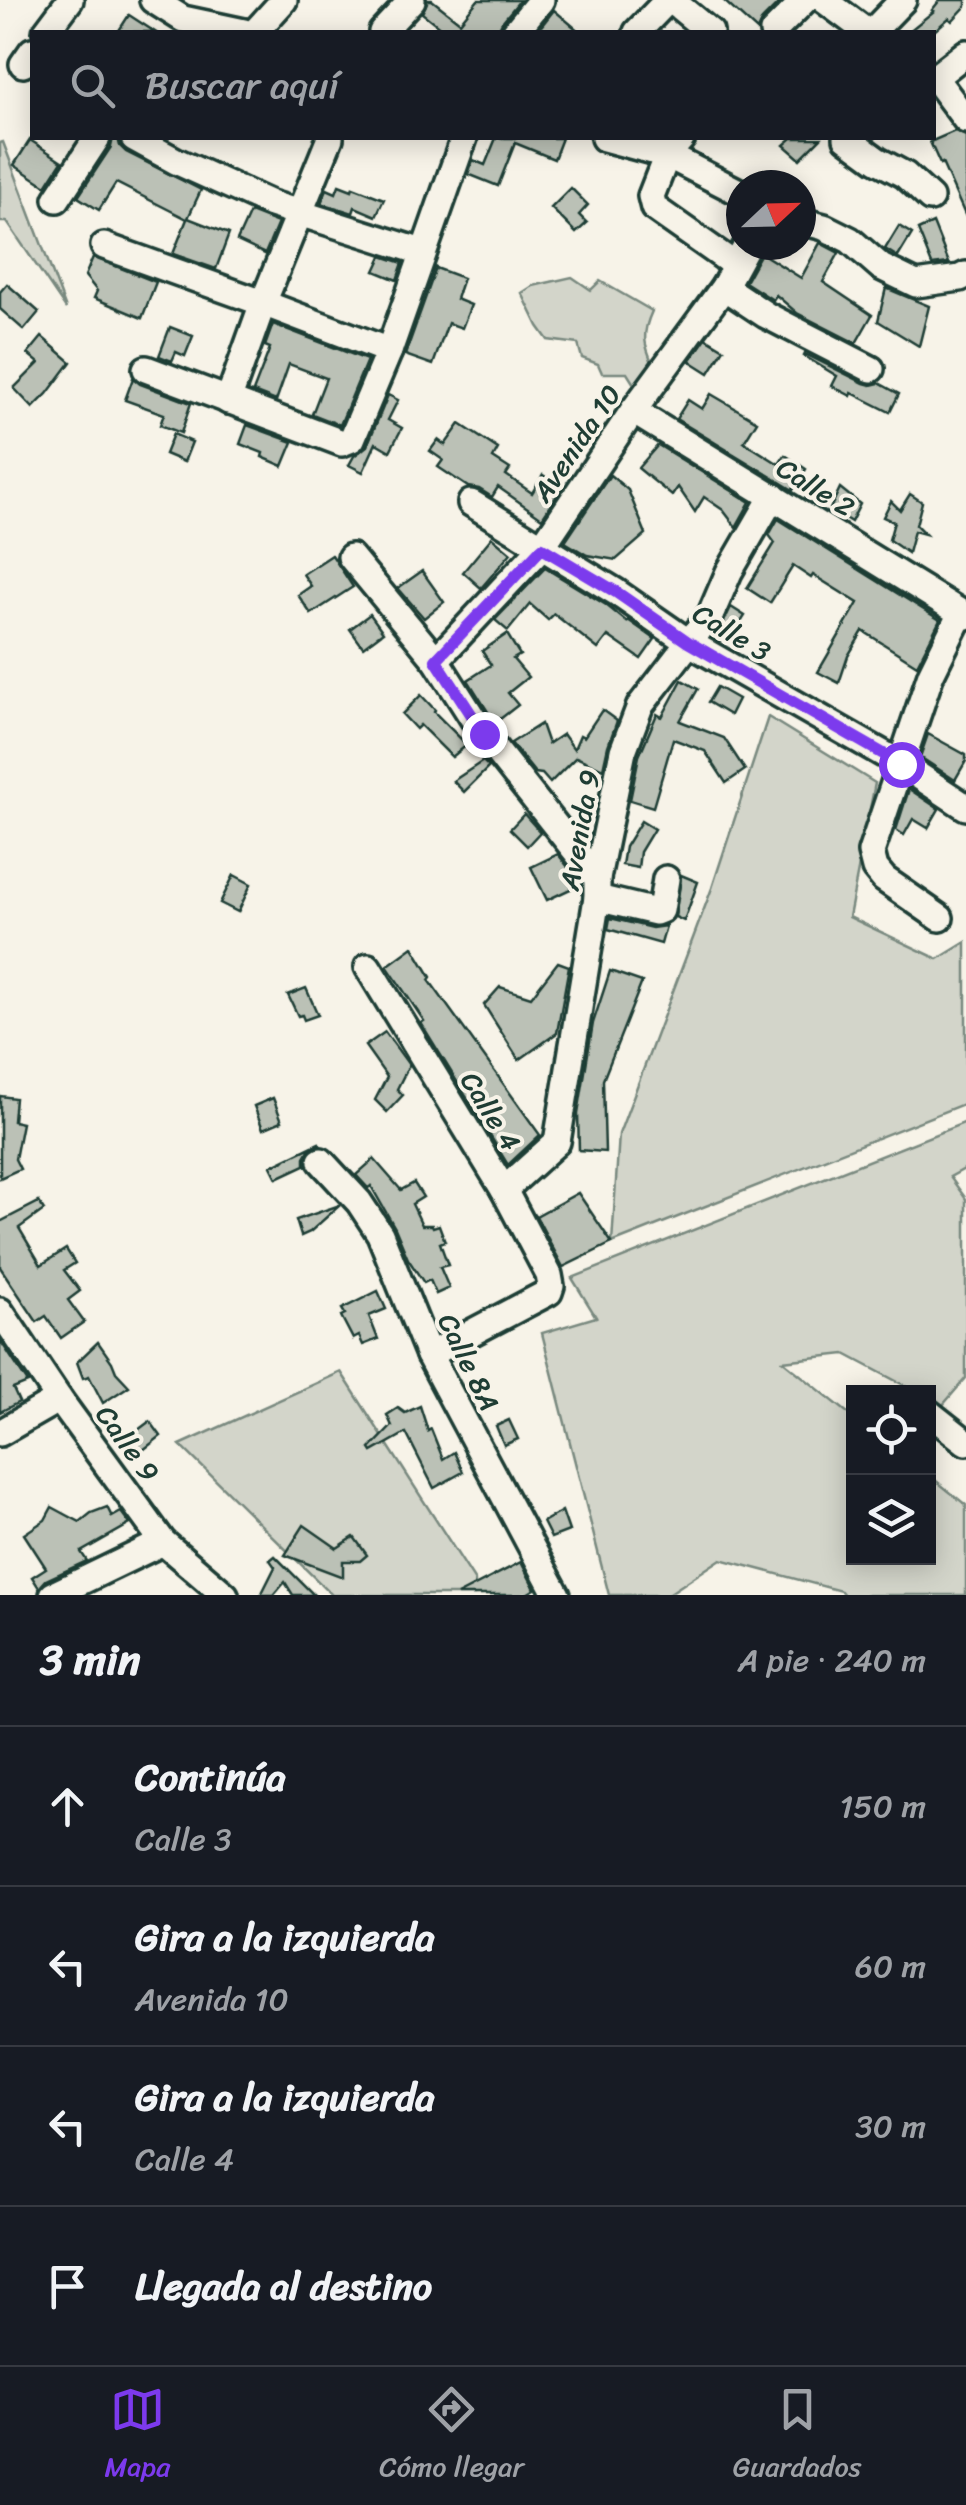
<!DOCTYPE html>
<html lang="es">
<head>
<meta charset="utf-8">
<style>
	:root { --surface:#171b24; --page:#20242c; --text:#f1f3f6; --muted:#9ea1a6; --line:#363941; --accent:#7c3aed }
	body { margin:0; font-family:Sriracha,sans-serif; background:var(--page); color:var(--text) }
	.controls { position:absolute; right:30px; bottom:30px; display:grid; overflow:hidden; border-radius:0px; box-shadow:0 5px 25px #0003 }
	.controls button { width:90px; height:90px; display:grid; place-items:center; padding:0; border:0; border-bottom:2px solid var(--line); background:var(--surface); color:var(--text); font:50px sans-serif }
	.compass { position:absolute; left:726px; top:170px; width:90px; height:90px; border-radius:50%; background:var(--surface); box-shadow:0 5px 25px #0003; rotate:68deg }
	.stop { position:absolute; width:30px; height:30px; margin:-22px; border:8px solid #7c3aed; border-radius:50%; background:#fff }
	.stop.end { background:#7c3aed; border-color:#fff; box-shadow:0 2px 10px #0008 }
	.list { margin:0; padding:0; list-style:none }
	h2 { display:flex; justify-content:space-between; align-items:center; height:130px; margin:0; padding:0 40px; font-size:42px }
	h2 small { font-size:32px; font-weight:400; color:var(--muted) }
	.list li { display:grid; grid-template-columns:65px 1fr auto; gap:30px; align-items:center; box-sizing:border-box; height:160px; padding:0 40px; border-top:2px solid var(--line) }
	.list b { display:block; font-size:38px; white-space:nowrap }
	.list p { margin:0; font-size:32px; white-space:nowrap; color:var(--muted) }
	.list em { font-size:32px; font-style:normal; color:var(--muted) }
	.icon { flex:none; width:55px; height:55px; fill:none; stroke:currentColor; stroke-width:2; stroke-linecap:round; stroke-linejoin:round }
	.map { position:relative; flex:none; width:966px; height:1595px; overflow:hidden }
	.search { position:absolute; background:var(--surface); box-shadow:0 5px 25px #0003; left:30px; right:30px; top:30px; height:110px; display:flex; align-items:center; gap:25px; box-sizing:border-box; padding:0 35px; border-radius:0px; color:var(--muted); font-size:38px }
	.sheet { height:770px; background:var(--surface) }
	nav { display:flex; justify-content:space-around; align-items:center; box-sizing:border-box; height:140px; border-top:2px solid var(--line); background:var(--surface); font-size:28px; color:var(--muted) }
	nav a { display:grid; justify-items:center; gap:5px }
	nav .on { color:var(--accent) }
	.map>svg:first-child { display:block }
	.green { fill:#d3d5ca; stroke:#79897f; stroke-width:2.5 }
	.building { fill:#bbc1b6; stroke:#1f3d34; stroke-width:2.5 }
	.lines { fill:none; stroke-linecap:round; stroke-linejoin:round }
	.minor-casing { stroke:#1f3d34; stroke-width:32 }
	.minor { stroke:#f7f3e8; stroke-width:25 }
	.route { stroke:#7c3aed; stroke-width:12 }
	.labels { text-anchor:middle; stroke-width:8; stroke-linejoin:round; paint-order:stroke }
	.street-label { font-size:28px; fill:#1f3d34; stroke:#f7f3e8 }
</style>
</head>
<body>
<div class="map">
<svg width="966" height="1595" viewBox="0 0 966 1595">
	<rect width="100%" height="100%" fill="#f7f3e8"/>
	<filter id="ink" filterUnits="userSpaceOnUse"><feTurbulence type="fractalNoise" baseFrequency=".01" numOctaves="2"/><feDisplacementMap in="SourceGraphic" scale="20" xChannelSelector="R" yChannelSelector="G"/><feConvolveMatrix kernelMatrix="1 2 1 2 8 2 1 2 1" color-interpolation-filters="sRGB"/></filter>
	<g filter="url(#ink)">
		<!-- green -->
		<g class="green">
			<path d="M3 142 66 309 7 222H0V143Z"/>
			<path d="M572 277 591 290 600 281 652 311C641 335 644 344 654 367L637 389 627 373H602L598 364 582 358 578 344 548 340 538 326 522 293 533 286Z"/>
			<path d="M768 717 875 783 849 917 938 959 966 942V1103L612 1243 619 1134 712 888Z"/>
			<path d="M966 1122V1168L950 1177 966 1199V1378L942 1406 929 1399 928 1392H917L845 1354 783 1361 853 1417 854 1558H928L929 1475 966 1505V1595H844L841 1591 721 1559 667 1595H609L542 1333 596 1317 572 1278Z"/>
			<path d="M341 1372 475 1581 474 1595H332L180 1445Z"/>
		</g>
		<!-- building -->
		<g class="building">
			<path d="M428 0H432L460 22 478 0H520L502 22 497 32H446L422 13Z"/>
			<path d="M723 0H782L762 20 757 31Z"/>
			<path d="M940 0H966V6L952 21 949 18 933 32H908L934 11 932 10Z"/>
			<path d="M554 10 580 32H543L539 29Z"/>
			<path d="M129 15 155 32H118Z"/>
			<path d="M955 131 966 136V217L942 163 940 164 930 142Z"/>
			<path d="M113 138H118L120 146 126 152 201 190 188 218 229 234 216 269 173 254 187 219 116 183 99 210 78 197 111 147Z"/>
			<path d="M496 138H562L554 159 515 143 498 186 468 174 473 160 485 165Z"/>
			<path d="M792 138H821L800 159 784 145Z"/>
			<path d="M30 140 62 161 46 186 14 165Z"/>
			<path d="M339 185 352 190 353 187 384 199 376 216 355 207 353 213 321 203 327 189 336 193Z"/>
			<path d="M571 188 588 205 579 215 587 223 576 233 551 208Z"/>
			<path d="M250 212 278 223 265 254 237 241Z"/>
			<path d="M933 223 949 263 932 265 918 230Z"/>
			<path d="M899 226 912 234 898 257 885 249Z"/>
			<path d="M820 243 839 253 823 282 872 315 856 343 797 313 776 295 773 300 745 282 761 253 801 278Z"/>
			<path d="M382 256 403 263 397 280 375 271Z"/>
			<path d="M93 257 156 282 142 318 94 298 97 291 85 276Z"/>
			<path d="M436 268 463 278 456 299 471 305 462 328 448 323 433 365 405 355Z"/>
			<path d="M7 284 39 312 24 330 0 309V292Z"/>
			<path d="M886 288 929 306 919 346 878 321Z"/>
			<path d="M273 324 367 360 340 425 312 414 326 378 289 364 276 401 253 392 270 348 265 346Z"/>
			<path d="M170 327 193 336 185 356 176 352 172 361 159 356Z"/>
			<path d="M42 337 71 362 47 394 33 408 14 388 39 363 28 354Z"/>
			<path d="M706 338 724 349 709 373 690 361Z"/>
			<path d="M805 354 864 383 871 385 879 383 899 394 890 412 852 393 851 396 832 386 837 376 804 356Z"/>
			<path d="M133 378 140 384 191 403 181 433 160 425 164 414 125 400Z"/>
			<path d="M711 394 757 421 744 442 779 464 785 455 806 469 793 490 676 419 688 400 702 409Z"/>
			<path d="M388 395 398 400 388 420 402 428 390 451 376 443 363 472 349 465 354 456 367 446Z"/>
			<path d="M460 424 498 449 493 458 510 469 506 475 532 493 543 475 562 488 542 518 498 487 492 497 479 489 468 487 438 467 443 460 430 451 438 440 445 445Z"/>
			<path d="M247 425 293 442 283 466 262 457 263 453 240 444Z"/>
			<path d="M173 434 192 442 184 462 165 454Z"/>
			<path d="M658 445 750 502 736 527 723 510 704 497 695 512 678 487 672 496 638 468Z"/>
			<path d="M610 475 628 490 646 534 616 560 587 555 565 542Z"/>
			<path d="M840 488 860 504 851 522 830 509Z"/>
			<path d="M910 494 922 502 916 525 925 534 914 531 908 553 889 540 894 522 883 517 891 501 900 510Z"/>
			<path d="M778 519 940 620 917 665 863 631 848 656 839 683 818 672 858 603 813 575 811 578 793 566 770 603 747 588 775 543 769 535Z"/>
			<path d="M492 537 511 553 481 588 463 572Z"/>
			<path d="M332 555 353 587 311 614 298 595 311 586 303 574Z"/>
			<path d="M545 568 606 605 627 622 628 620 655 639 641 659 608 636 598 649 554 614 548 620 530 604 508 631 495 620Z"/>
			<path d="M422 571 444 602 424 618 398 588Z"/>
			<path d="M731 607 745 616 733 635 721 628Z"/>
			<path d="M370 614 383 632 363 647 350 629Z"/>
			<path d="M507 634 520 655 513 659 528 677 508 693 518 705 495 723 468 680 491 665 482 651Z"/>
			<path d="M682 680 698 689 680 721 724 738 745 770 726 783 705 751 673 739 653 807 630 800 639 756 657 714 662 717Z"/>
			<path d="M717 687 738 699 730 715 708 702Z"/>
			<path d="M421 695 435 710 434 712 467 745 452 757 420 725 416 729 402 714Z"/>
			<path d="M602 710 617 721 608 746 603 769 576 757 550 783 542 774 535 773 511 743 541 724 548 744 563 734 574 749 580 735 584 737Z"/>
			<path d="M928 734 966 755V761L955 780 920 757Z"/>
			<path d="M483 761 489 767 464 792 453 781Z"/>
			<path d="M909 789 939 809 928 828 913 819 904 835 896 830Z"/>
			<path d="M524 814 540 832 527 846 510 829Z"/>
			<path d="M641 821 654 829 640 852 638 868 622 865 625 847Z"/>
			<path d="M558 854 581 884 547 900 531 867Z"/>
			<path d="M234 875 251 884 238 912 220 903Z"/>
			<path d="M681 875 698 882 684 921 675 917Z"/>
			<path d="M610 918 652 928 666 926 661 944 608 929Z"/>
			<path d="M413 947 431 977 429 980 540 1135 508 1165 421 1023 424 1021 387 966Z"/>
			<path d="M558 962 569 966 557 1033 519 1060 484 1005 500 987 531 997Z"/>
			<path d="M610 971 642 982 603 1080 605 1152 579 1150 578 1114 593 1023Z"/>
			<path d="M306 988 318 1015 304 1020 302 1015 298 1016 288 995Z"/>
			<path d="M385 1032 409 1065 397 1089 403 1095 387 1112 375 1100 387 1077 365 1046Z"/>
			<path d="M0 1096 15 1098 13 1121 22 1123 15 1159 20 1169 0 1178Z"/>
			<path d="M273 1098 282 1121 263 1129 254 1106Z"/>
			<path d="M319 1143 320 1145 309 1150 305 1157V1165L277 1178 271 1166Z"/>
			<path d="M374 1159 401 1190 414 1183 423 1197 412 1204 422 1225H432L433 1227 439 1225 445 1241 440 1243 448 1265 440 1267 449 1288 436 1294 430 1280 424 1283 408 1259 395 1228 371 1186 368 1188 356 1175Z"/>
			<path d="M578 1193 612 1243 563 1267 536 1216Z"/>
			<path d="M39 1202 44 1210 19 1228 41 1265 66 1249 75 1263 64 1270 80 1291 68 1300 84 1322 61 1338 46 1316 37 1322 0 1267V1222Z"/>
			<path d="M340 1205 310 1232 301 1236 296 1220Z"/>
			<path d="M378 1291 386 1309 369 1316 378 1339 363 1345 359 1336 353 1339 341 1316 345 1314 342 1309Z"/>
			<path d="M0 1340 28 1383 13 1389 19 1402 0 1412Z"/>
			<path d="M98 1342 112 1362 116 1372 129 1386 103 1403 89 1376 83 1378 77 1362Z"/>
			<path d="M420 1406 428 1431 431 1429 443 1459 454 1452 463 1472 434 1488 406 1433 372 1452 370 1449 392 1426 387 1415 398 1408 405 1413Z"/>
			<path d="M509 1420 518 1439 504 1445 496 1426Z"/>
			<path d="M150 1421 161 1436 138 1454 126 1439Z"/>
			<path d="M52 1507 80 1522 91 1513 107 1507 112 1517 121 1512 130 1524 81 1552 87 1561 46 1580 39 1588 32 1577 46 1568 24 1534 45 1520Z"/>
			<path d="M562 1511 569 1531 551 1538 543 1522Z"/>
			<path d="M304 1525 337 1548 354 1537 367 1555 360 1561H343V1577L285 1555Z"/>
			<path d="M275 1556 314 1595H293L285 1582 274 1595H261L275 1567 270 1560Z"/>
			<path d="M521 1562 535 1589 525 1595H457Z"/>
		</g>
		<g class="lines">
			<!-- minor casing -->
			<g class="minor-casing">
				<g id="minor">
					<path d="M153 0 183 19 244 32"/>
					<path d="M671 0 710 32"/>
					<path d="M824 0 867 32"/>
					<path d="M46 32 70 0"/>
					<path d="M255 32 284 0"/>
					<path d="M382 32 412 0"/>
					<path d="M515 32 541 0"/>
					<path d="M637 32 668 0"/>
					<path d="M773 32 805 0"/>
					<path d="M872 32 903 0"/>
					<path d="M23 64 32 51"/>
					<path d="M934 77 966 120"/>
					<path d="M934 78 966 53"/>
					<path d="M134 138 176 161 271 204 422 252"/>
					<path d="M604 138 667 155 741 193"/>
					<path d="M682 138 667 155 651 196 654 208 735 265"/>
					<path d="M847 138 877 160 905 175 930 198"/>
					<path d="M57 199 97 138"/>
					<path d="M801 221 824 227 850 240 881 267 916 284 960 278 966 275"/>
					<path d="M104 246 263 303 389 351"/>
					<path d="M724 287 766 315 871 369"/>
					<path d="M146 369 342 443 352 439 389 351 464 138"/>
					<path d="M228 401 263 303 330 138"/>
					<path d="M633 411 966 616"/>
					<path d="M471 503 616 592 688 642 901 764 966 807"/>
					<path d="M351 557 436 660 483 734 597 878"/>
					<path d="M436 660 541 548 633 411 724 287 747 245"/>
					<path d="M597 898 656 912 661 910 666 879"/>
					<path d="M940 918 884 879 875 868 871 852 931 674 961 613"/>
					<path d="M368 967 504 1190 549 1275 551 1286 549 1292 429 1355"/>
					<path d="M321 1161 359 1202 380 1234 429 1355 557 1595"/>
					<path d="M504 1190 557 1142 597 898V878L623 751 640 706 711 614 729 572 773 496"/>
					<path d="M0 1311 59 1399 163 1542 225 1595"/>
					<path d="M928 1412 966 1442"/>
					<path d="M0 1433 59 1399"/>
					<path d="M53 1595 163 1542"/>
				</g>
			</g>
			<!-- minor -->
			<use href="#minor" class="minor"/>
		</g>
	</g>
	<g class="lines" filter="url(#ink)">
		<!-- route -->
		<path class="route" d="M484 734 436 660 542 548 616 592 688 642 901 764"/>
	</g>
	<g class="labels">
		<!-- street labels -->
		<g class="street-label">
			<text transform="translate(576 443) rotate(-56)" y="10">Avenida 10</text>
			<text transform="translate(816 487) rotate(32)" y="10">Calle 2</text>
			<text transform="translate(732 632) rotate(31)" y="10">Calle 3</text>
			<text transform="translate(579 830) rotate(-80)" y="10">Avenida 9</text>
			<text transform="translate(491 1111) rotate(58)" y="10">Calle 4</text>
			<text transform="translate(469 1362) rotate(64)" y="10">Calle 8A</text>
			<text transform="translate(128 1443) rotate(54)" y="10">Calle 9</text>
		</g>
	</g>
</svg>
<div class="controls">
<button><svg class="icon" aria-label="locate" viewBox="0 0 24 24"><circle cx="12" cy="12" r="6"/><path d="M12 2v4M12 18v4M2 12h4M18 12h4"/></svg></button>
<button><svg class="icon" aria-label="layers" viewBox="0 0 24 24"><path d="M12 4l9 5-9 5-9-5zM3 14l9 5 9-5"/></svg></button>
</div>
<svg class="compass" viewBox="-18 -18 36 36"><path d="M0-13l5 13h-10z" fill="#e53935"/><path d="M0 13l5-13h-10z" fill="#9ea1a6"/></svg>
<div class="stop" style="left:901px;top:764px"></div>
<div class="stop end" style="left:484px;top:734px"></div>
<div class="search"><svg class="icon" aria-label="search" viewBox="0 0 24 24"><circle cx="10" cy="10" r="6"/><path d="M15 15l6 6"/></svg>Buscar aquí</div>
</div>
<section class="sheet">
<h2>3 min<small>A pie · 240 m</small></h2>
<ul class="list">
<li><svg class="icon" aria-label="ahead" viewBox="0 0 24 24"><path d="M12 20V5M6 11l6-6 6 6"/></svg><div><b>Continúa</b><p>Calle 3</p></div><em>150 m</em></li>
<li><svg class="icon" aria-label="left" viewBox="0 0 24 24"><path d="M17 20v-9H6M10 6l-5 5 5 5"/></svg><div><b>Gira a la izquierda</b><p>Avenida 10</p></div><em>60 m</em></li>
<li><svg class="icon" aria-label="left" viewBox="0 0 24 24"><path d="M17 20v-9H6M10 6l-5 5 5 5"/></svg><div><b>Gira a la izquierda</b><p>Calle 4</p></div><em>30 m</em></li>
<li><svg class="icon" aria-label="arrive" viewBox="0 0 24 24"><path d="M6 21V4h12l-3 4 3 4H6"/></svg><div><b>Llegada al destino</b></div></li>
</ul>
</section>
<nav>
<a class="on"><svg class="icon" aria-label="map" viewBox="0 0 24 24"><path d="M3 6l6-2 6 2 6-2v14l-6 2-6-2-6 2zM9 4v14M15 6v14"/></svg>Mapa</a>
<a><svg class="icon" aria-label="directions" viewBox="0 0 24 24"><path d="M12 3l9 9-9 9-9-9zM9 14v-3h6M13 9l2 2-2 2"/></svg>Cómo llegar</a>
<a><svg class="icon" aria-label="saved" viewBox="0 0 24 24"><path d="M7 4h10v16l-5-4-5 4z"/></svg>Guardados</a>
</nav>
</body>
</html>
